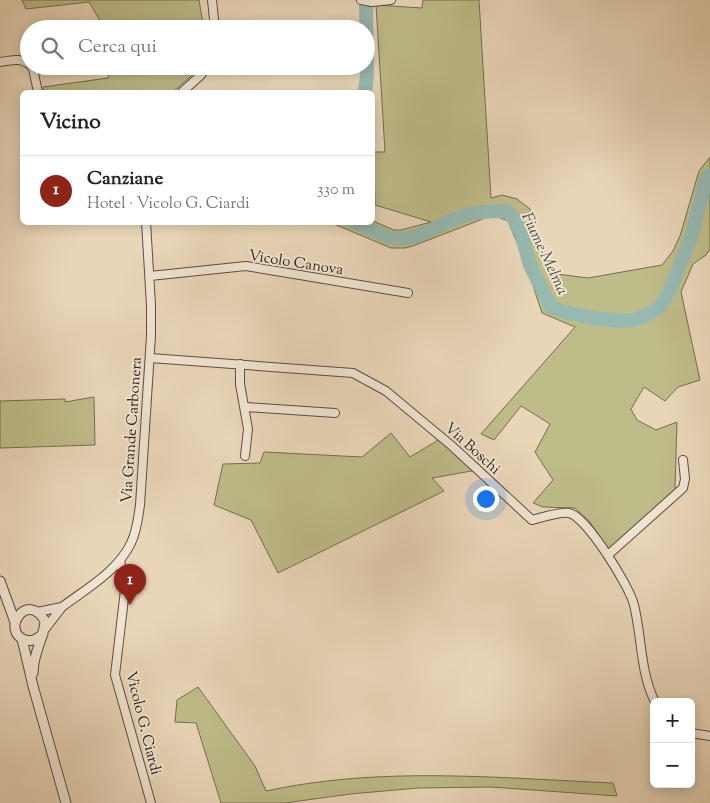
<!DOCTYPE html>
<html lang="it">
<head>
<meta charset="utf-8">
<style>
	:root { --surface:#fff; --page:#f2f2f2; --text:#222; --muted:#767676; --line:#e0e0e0; --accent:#8f2418 }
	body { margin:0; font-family:"Sorts Mill Goudy",serif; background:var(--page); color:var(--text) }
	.controls { position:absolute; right:15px; bottom:15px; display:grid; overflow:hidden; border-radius:8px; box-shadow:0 2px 12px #0003 }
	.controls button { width:45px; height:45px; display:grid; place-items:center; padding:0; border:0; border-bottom:1px solid var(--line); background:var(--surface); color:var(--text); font:25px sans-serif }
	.you { position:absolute; left:485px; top:498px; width:18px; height:18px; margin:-12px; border:4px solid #fff; border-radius:50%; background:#1a73e8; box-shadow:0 0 0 8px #1a73e833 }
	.badge { display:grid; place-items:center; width:32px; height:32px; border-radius:50%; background:var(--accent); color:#fff; font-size:16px; font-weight:700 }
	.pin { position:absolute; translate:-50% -41px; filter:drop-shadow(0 1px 2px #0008) }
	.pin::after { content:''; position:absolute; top:26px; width:18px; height:15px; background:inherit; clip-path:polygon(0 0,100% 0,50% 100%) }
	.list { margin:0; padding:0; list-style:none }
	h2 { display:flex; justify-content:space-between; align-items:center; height:65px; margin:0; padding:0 20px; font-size:21px }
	h2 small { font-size:16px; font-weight:400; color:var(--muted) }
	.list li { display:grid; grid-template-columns:32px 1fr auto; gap:15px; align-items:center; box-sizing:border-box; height:70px; padding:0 20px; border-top:1px solid var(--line) }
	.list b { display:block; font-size:19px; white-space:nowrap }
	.list p { margin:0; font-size:16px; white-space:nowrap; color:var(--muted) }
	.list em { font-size:16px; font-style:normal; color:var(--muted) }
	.icon { flex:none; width:28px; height:28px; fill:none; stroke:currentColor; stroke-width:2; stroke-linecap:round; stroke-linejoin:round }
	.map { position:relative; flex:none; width:710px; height:803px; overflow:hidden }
	.search { position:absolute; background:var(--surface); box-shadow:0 2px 12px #0003; left:20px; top:20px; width:355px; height:55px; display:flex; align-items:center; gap:12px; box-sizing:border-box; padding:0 18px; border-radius:28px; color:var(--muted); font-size:19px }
	.panel { position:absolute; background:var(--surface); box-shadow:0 2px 12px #0003; left:20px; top:90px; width:355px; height:135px; border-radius:8px }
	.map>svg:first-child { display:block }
	.green { fill:#bebc89; stroke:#756e52 }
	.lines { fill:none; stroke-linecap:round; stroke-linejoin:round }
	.river { stroke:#97b9b1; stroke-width:14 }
	.minor-casing { stroke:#5b4e42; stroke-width:10 }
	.tertiary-casing { stroke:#5b4e42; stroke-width:11 }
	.minor { stroke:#f1e4d1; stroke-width:8 }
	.tertiary { stroke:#f1e4d1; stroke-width:9 }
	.labels { text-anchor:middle; stroke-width:4; stroke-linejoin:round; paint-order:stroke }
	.street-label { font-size:15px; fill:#2c211b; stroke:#f1e4d1 }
	.water-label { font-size:16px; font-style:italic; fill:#4c4f48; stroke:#f1e4d1 }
</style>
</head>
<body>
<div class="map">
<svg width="710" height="803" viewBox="0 0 710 803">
	<rect width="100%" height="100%" fill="#e9d6b8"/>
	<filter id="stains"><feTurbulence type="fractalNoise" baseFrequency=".004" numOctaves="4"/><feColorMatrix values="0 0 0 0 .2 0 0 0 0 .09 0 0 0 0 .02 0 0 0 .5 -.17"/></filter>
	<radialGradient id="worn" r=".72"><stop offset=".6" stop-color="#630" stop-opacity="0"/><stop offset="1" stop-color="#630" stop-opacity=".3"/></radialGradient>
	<!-- green -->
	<g class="green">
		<path d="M22 0H199L204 29H105L89 2 26 9Z"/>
		<path d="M423 0H479L491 198 502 195 517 199 530 209 535 232 549 273 588 278 662 265 673 251 680 236 699 171 710 157V249L706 255 693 264 681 292 700 380 678 387 665 401 644 387 631 409 637 420 656 430 677 422 675 488H680L610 551 589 521 575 508 543 507 533 503 553 480 535 452 550 424 521 406 494 440 481 434 575 327 542 313 526 264 508 221 493 215 413 246 405 248H391L334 224 325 223 373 221 394 230H401L431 222 375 205 374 152H385L376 5 422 8Z"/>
		<path d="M110 66H197L193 74 173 92H44L43 87 108 78Z"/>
		<path d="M94 397 95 445 0 448V401L65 399V402Z"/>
		<path d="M391 433 410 457 440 439 477 470 432 478 444 491 278 573 251 520 214 505 223 464 260 463 264 452 362 457Z"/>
		<path d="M198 687 255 766 266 791C380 766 498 778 613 783L617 796 491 787 418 788 350 794 285 803H221L196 723 175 722 177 700Z"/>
	</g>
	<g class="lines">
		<!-- river -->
		<g class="river">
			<path d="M365 92 367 75 366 7"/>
			<path d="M354 222C366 228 380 235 394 238 412 242 437 227 453 220 471 212 488 211 506 211L513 217 521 233 530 265 551 307 561 311 587 317 619 321 634 320 645 316 660 307 669 292 691 238 706 180 710 175"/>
		</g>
		<!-- minor casing -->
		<g class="minor-casing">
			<g id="minor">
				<path d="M212 0 215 29"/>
				<path d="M361 0 372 2 391 0"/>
				<path d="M0 62C10 61 20 57 29 64"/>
				<path d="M31 66 33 69 38 92"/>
				<path d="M182 92 201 75 206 66"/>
				<path d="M150 276 246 266 408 293"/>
				<path d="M150 358 353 373 386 391 452 446 532 520C541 518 560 511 569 513 586 516 630 587 634 605 642 637 640 672 655 702"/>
				<path d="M240 364V384L248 429 245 456"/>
				<path d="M245 407 335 413"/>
				<path d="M608 555 683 488 685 479 683 460"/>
				<path d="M120 560 125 590 115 675 151 803"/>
				<path d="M62 607C86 589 118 571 131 543 137 531 138 518 140 505L151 336V305L146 222"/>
				<path d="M37 612 62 607 45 629"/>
				<path d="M691 733 710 736"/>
			</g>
		</g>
		<!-- tertiary casing -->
		<g class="tertiary-casing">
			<g id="tertiary">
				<path d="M0 581 15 622"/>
				<path d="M22 639 33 686 66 803"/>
				<path d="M33 673C33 652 44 639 45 621 27 590 0 631 25 640 32 642 37 639 43 634"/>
			</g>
		</g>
		<!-- minor -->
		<use href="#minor" class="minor"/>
		<!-- tertiary -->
		<use href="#tertiary" class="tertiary"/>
	</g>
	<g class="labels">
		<!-- street labels -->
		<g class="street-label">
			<text transform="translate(296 262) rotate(9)" y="5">Vicolo Canova</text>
			<text transform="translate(131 430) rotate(-86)" y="5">Via Grande Carbonera</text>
			<text transform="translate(473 448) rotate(42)" y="5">Via Boschi</text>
			<text transform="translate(144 723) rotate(76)" y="5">Vicolo G. Ciardi</text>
		</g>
		<!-- water labels -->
		<g class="water-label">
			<text transform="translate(546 253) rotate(65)" y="6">Fiume Melma</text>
		</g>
	</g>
	<rect width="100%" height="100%" filter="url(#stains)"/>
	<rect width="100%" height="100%" fill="url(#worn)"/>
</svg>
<div class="controls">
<button>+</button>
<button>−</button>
</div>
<div class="you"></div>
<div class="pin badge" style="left:130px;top:605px">1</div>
<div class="search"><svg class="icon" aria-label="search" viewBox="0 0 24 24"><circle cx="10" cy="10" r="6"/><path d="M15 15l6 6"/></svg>Cerca qui</div>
<section class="panel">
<h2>Vicino<small></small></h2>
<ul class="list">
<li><span class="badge">1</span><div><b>Canziane</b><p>Hotel · Vicolo G. Ciardi</p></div><em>330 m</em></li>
</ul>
</section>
</div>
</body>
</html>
